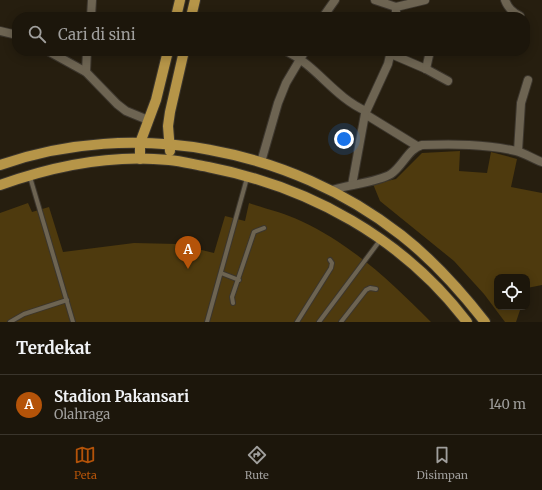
<!DOCTYPE html>
<html lang="id">
<head>
<meta charset="utf-8">
<style>
	:root { --surface:#1c160b; --page:#292319; --text:#f1f3f6; --muted:#a09f9d; --line:#3a352c; --accent:#b45309 }
	body { margin:0; font-family:Merriweather,serif; background:var(--page); color:var(--text) }
	.controls { position:absolute; right:12px; bottom:12px; display:grid; overflow:hidden; border-radius:8px; box-shadow:0 2px 10px #0003 }
	.controls button { width:36px; height:36px; display:grid; place-items:center; padding:0; border:0; border-bottom:1px solid var(--line); background:var(--surface); color:var(--text); font:20px sans-serif }
	.you { position:absolute; left:344px; top:139px; width:14px; height:14px; margin:-10px; border:3px solid #fff; border-radius:50%; background:#1a73e8; box-shadow:0 0 0 6px #1a73e833 }
	.badge { display:grid; place-items:center; width:26px; height:26px; border-radius:50%; background:var(--accent); color:#fff; font-size:13px; font-weight:700 }
	.pin { position:absolute; translate:-50% -33px; filter:drop-shadow(0 1px 2px #0008) }
	.pin::after { content:''; position:absolute; top:21px; width:14px; height:12px; background:inherit; clip-path:polygon(0 0,100% 0,50% 100%) }
	.list { margin:0; padding:0; list-style:none }
	h2 { display:flex; justify-content:space-between; align-items:center; height:52px; margin:0; padding:0 16px; font-size:17px }
	h2 small { font-size:13px; font-weight:400; color:var(--muted) }
	.list li { display:grid; grid-template-columns:26px 1fr auto; gap:12px; align-items:center; box-sizing:border-box; height:60px; padding:0 16px; border-top:1px solid var(--line) }
	.list b { display:block; font-size:15px; white-space:nowrap }
	.list p { margin:0; font-size:13px; white-space:nowrap; color:var(--muted) }
	.list em { font-size:13px; font-style:normal; color:var(--muted) }
	.icon { flex:none; width:22px; height:22px; fill:none; stroke:currentColor; stroke-width:2; stroke-linecap:round; stroke-linejoin:round }
	.map { position:relative; flex:none; width:542px; height:322px; overflow:hidden }
	.search { position:absolute; background:var(--surface); box-shadow:0 2px 10px #0003; left:12px; right:12px; top:12px; height:44px; display:flex; align-items:center; gap:10px; box-sizing:border-box; padding:0 14px; border-radius:16px; color:var(--muted); font-size:15px }
	.sheet { height:112px; background:var(--surface) }
	nav { display:flex; justify-content:space-around; align-items:center; box-sizing:border-box; height:56px; border-top:1px solid var(--line); background:var(--surface); font-size:11px; color:var(--muted) }
	nav a { display:grid; justify-items:center; gap:2px }
	nav .on { color:var(--accent) }
	.map>svg:first-child { display:block }
	.green { fill:#4e3a0e }
	.lines { fill:none; stroke-linecap:round; stroke-linejoin:round }
	.lane-casing { stroke:#3c362d; stroke-width:6 }
	.street-casing { stroke:#3c362d; stroke-width:10 }
	.primary-casing { stroke:#3c362d; stroke-width:12 }
	.lane { stroke:#6d6452; stroke-width:4 }
	.street { stroke:#6d6452; stroke-width:8 }
	.primary { stroke:#b69548; stroke-width:10 }
</style>
</head>
<body>
<div class="map">
<svg width="542" height="322" viewBox="0 0 542 322">
	<rect width="100%" height="100%" fill="#261e0f"/>
	<!-- green -->
	<g class="green">
		<path d="M460 151 459 171 487 173 491 152 517 159 511 187 542 193V285L527 288V277H497V307H521L516 322H505L484 294 454 261 380 201 373 184 396 179 422 153Z"/>
		<path d="M28 203 32 212 49 207 63 252 134 243 177 244 214 253 225 216 245 221 249 203C266 209 285 213 301 221 354 246 391 282 431 322H0V213Z"/>
	</g>
	<g class="lines">
		<!-- lane casing -->
		<g class="lane-casing">
			<g id="lane">
				<path d="M30 177 73 322"/>
				<path d="M221 273 239 280"/>
				<path d="M233 303 232 297 254 232 264 228"/>
				<path d="M10 322 24 314 67 300"/>
				<path d="M207 322 247 178"/>
				<path d="M297 322 331 268 332 263 330 260"/>
				<path d="M319 322 381 239"/>
				<path d="M341 322 366 290 370 288 376 289"/>
			</g>
		</g>
		<!-- street casing -->
		<g class="street-casing">
			<g id="street">
				<path d="M375 0 396 7"/>
				<path d="M505 0C508 8 512 12 520 16"/>
				<path d="M91 17 92 0"/>
				<path d="M323 17 335 0"/>
				<path d="M396 17V7L425 0"/>
				<path d="M0 31 17 35"/>
				<path d="M48 51 86 72 117 104 126 111 148 120"/>
				<path d="M286 51C317 66 334 97 366 111"/>
				<path d="M391 51 388 64 365 114 417 146"/>
				<path d="M391 54 426 69 448 81"/>
				<path d="M426 69 430 51"/>
				<path d="M86 72 87 51"/>
				<path d="M518 151 521 103 528 80"/>
				<path d="M261 162 278 103 286 83 305 51"/>
				<path d="M352 185 365 114"/>
				<path d="M332 190C347 185 379 182 391 174 402 167 409 148 422 145 454 144 485 144 516 151 525 153 533 159 542 162"/>
			</g>
		</g>
		<!-- primary casing -->
		<g class="primary-casing">
			<g id="primary">
				<path d="M176 17 180 0"/>
				<path d="M191 17 195 0"/>
				<path d="M170 151 168 126 170 112 184 51"/>
				<path d="M140 159V143L156 100 168 51"/>
				<path d="M0 165C134 118 290 148 401 235 433 260 460 290 485 322"/>
				<path d="M0 185C53 166 112 154 169 160 182 161 195 165 208 167 310 187 403 238 467 322"/>
			</g>
		</g>
		<!-- lane -->
		<use href="#lane" class="lane"/>
		<!-- street -->
		<use href="#street" class="street"/>
		<!-- primary -->
		<use href="#primary" class="primary"/>
	</g>
</svg>
<div class="controls">
<button><svg class="icon" aria-label="locate" viewBox="0 0 24 24"><circle cx="12" cy="12" r="6"/><path d="M12 2v4M12 18v4M2 12h4M18 12h4"/></svg></button>
</div>
<div class="you"></div>
<div class="pin badge" style="left:188px;top:269px">A</div>
<div class="search"><svg class="icon" aria-label="search" viewBox="0 0 24 24"><circle cx="10" cy="10" r="6"/><path d="M15 15l6 6"/></svg>Cari di sini</div>
</div>
<section class="sheet">
<h2>Terdekat<small></small></h2>
<ul class="list">
<li><span class="badge">A</span><div><b>Stadion Pakansari</b><p>Olahraga</p></div><em>140 m</em></li>
</ul>
</section>
<nav>
<a class="on"><svg class="icon" aria-label="map" viewBox="0 0 24 24"><path d="M3 6l6-2 6 2 6-2v14l-6 2-6-2-6 2zM9 4v14M15 6v14"/></svg>Peta</a>
<a><svg class="icon" aria-label="directions" viewBox="0 0 24 24"><path d="M12 3l9 9-9 9-9-9zM9 14v-3h6M13 9l2 2-2 2"/></svg>Rute</a>
<a><svg class="icon" aria-label="saved" viewBox="0 0 24 24"><path d="M7 4h10v16l-5-4-5 4z"/></svg>Disimpan</a>
</nav>
</body>
</html>
